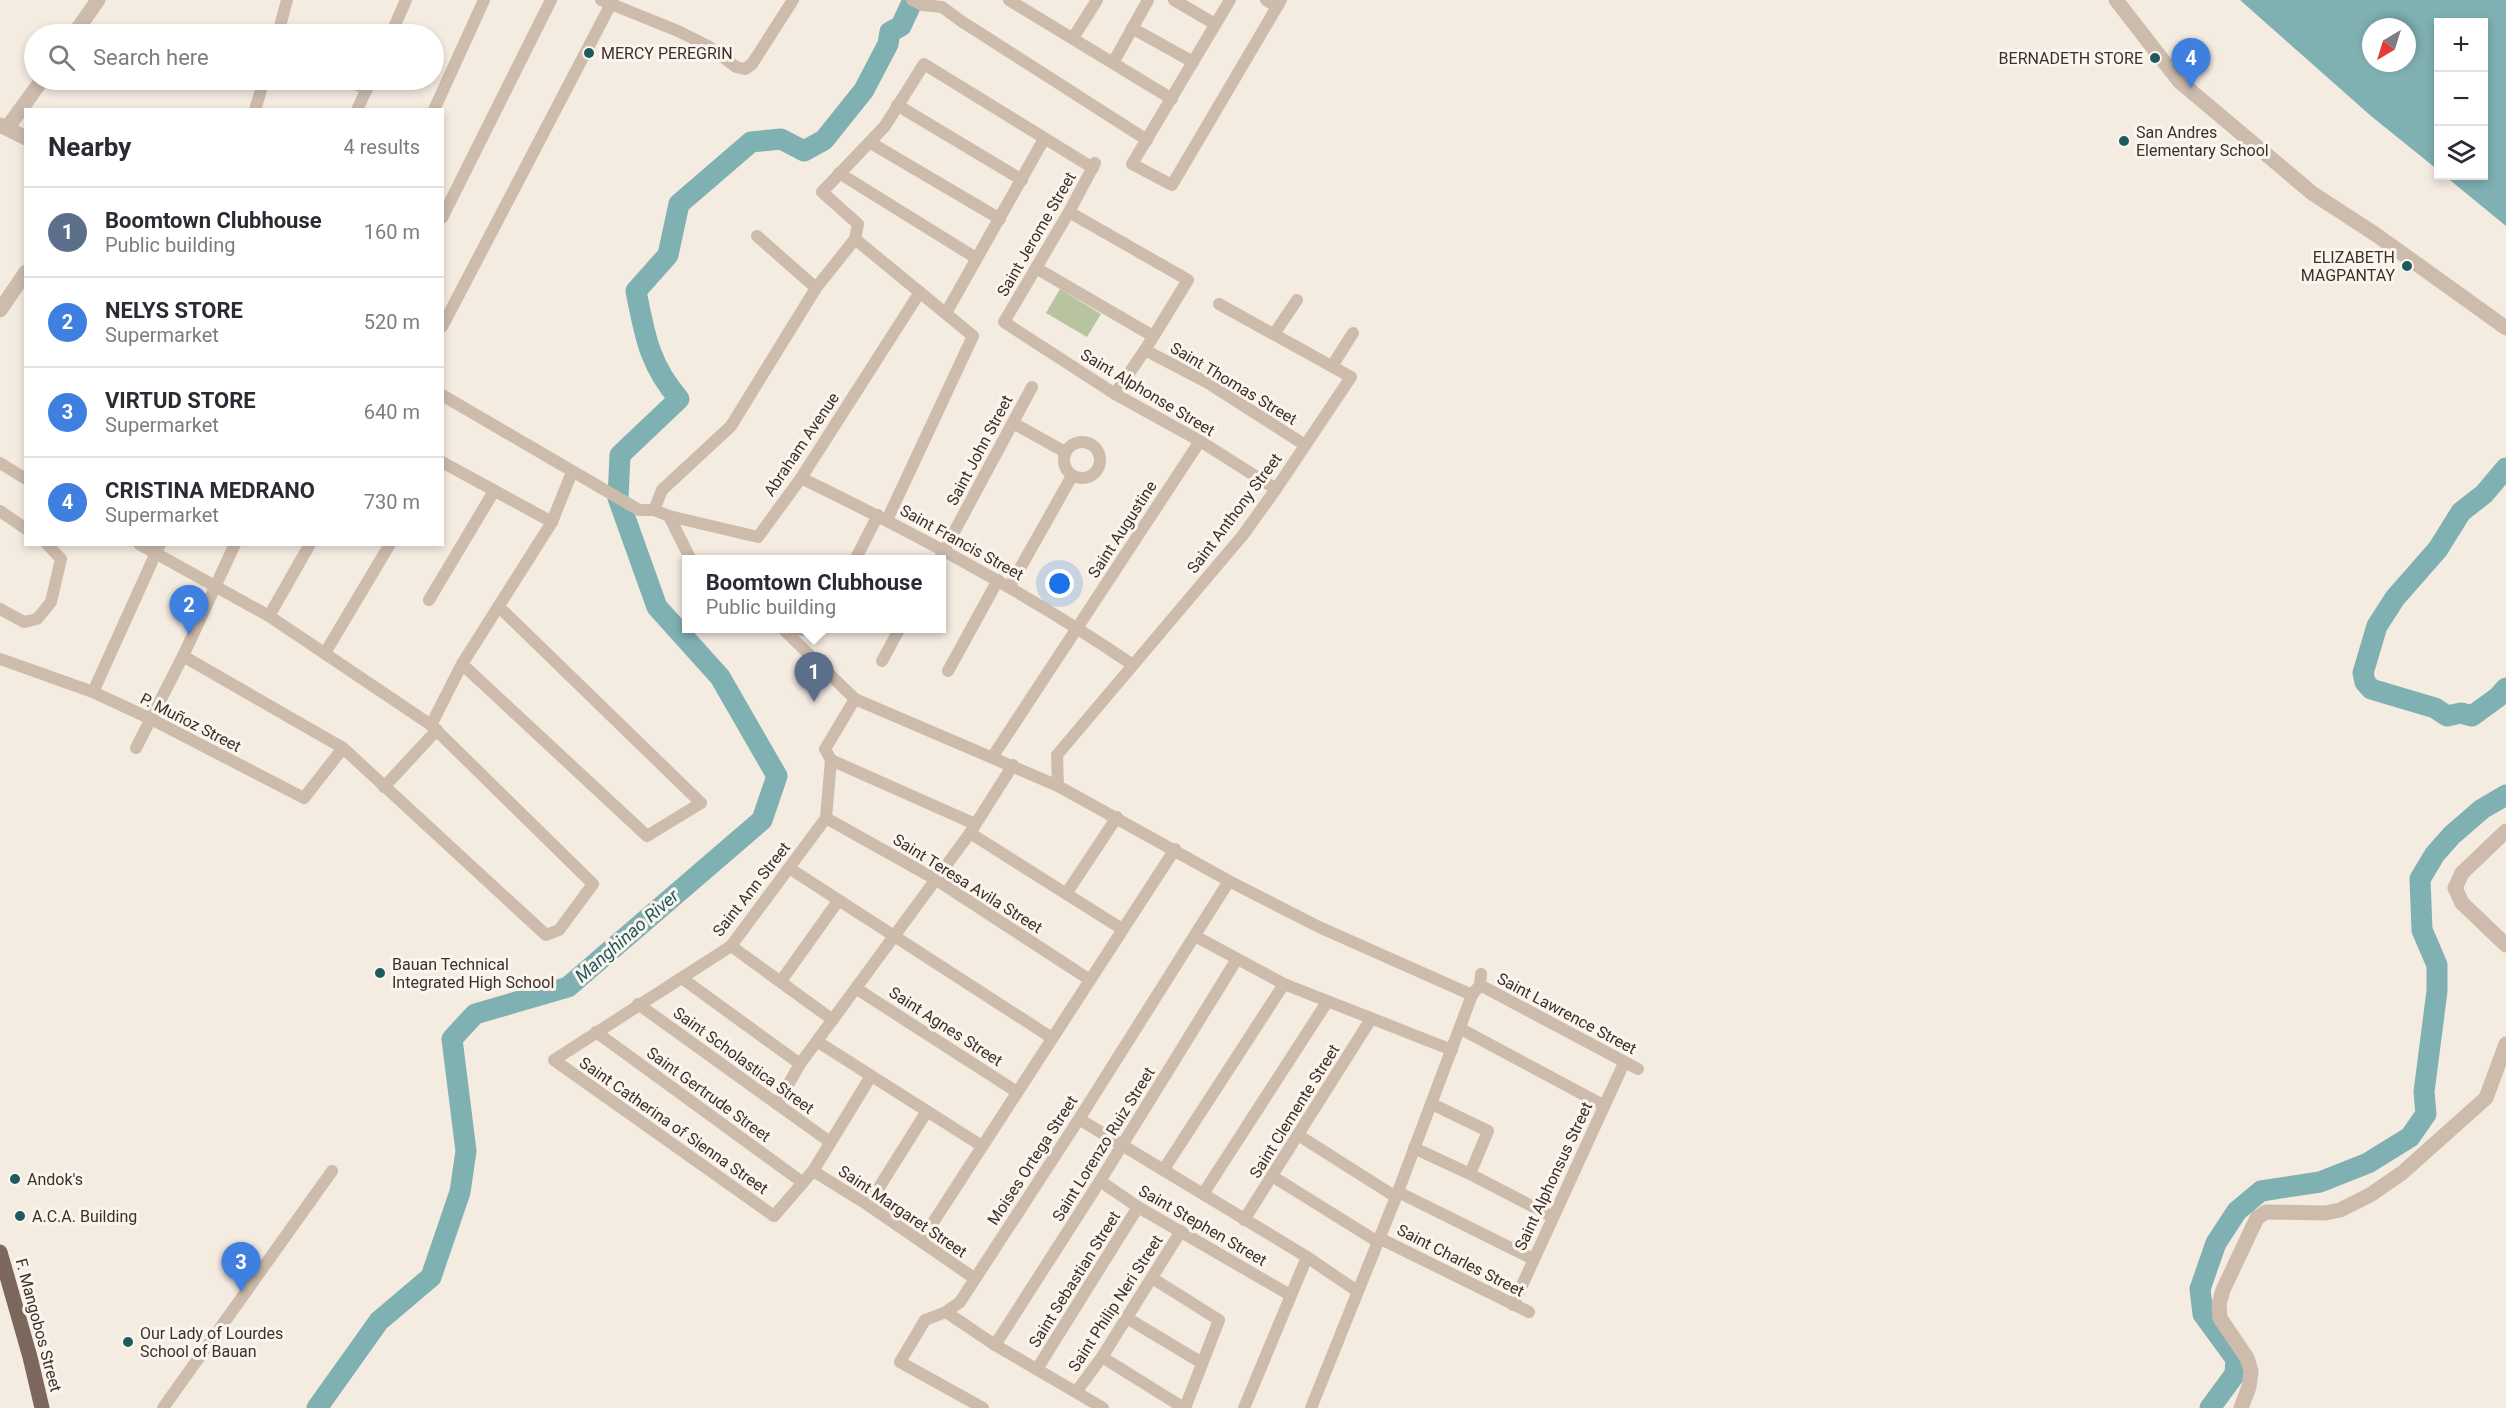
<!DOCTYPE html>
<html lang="en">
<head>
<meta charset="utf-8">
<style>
	:root { --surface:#fff; --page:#f7f7f7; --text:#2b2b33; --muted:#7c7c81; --line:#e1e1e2; --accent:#d93025 }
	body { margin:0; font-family:Roboto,sans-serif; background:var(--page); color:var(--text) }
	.controls { position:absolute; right:18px; top:18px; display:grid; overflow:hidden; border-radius:0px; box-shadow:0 3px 9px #0003 }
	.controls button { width:54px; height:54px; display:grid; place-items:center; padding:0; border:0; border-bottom:2px solid var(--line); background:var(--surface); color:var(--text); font:30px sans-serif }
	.compass { position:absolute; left:2362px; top:18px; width:54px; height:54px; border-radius:50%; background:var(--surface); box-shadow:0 3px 9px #0003; rotate:218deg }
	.you { position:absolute; left:1060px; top:584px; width:21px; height:21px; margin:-15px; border:4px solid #fff; border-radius:50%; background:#1a73e8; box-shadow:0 0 0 9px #1a73e833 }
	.badge { display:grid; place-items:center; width:39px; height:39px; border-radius:50%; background:var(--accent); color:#fff; font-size:20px; font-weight:700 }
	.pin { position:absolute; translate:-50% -50px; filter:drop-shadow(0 2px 3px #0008) }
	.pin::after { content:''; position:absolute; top:32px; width:21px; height:18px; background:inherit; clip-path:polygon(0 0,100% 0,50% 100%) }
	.popup { position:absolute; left:682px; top:555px; width:264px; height:78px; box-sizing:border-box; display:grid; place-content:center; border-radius:0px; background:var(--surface); filter:drop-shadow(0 2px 4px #0005); font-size:20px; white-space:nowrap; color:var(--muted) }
	.popup b { font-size:22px; color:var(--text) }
	.popup::after { content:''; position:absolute; left:50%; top:100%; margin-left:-12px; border:12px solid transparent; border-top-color:var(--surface) }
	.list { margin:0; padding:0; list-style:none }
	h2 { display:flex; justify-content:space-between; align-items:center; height:78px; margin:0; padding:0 24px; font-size:26px }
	h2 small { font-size:20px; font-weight:400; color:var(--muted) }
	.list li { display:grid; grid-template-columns:39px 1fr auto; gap:18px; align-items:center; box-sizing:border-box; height:90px; padding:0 24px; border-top:2px solid var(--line) }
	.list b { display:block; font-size:22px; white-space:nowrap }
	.list p { margin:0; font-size:20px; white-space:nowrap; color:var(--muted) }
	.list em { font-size:20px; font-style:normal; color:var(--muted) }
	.icon { flex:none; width:33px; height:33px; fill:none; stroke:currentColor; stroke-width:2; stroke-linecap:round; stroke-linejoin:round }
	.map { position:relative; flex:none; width:2506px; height:1408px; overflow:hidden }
	.search { position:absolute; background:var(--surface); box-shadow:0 3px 9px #0003; left:24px; top:24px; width:420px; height:66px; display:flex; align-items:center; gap:15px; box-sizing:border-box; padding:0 21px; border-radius:33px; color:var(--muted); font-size:22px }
	.panel { position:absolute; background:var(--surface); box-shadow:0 3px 9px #0003; left:24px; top:108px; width:420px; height:438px; border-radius:0px }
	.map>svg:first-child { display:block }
	.grass { fill:#b8c4a0 }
	.water { fill:#7fb0b2; fill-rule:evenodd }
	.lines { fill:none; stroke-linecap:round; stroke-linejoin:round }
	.river { stroke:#7fb0b2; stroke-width:21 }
	.minor { stroke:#cdbbac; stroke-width:12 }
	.tertiary { stroke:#cdbbac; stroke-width:15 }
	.primary { stroke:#7d675c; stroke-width:15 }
	.poi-dot { fill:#1f5a5e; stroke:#fbf5ee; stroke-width:2 }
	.labels { text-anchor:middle; stroke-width:6; stroke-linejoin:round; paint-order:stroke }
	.poi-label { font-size:16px; fill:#3b302b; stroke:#fbf5ee; text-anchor:start }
	.street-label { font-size:16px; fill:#3b302b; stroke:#fbf5ee }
	.water-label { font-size:18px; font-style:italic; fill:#1f5a5e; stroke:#fbf5ee }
</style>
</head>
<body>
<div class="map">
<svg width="2506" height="1408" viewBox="0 0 2506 1408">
	<rect width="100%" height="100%" fill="#f4ebe1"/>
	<!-- grass -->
	<path class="grass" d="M1060 289 1101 314 1087 337 1046 313Z"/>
	<!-- water -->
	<path class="water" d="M2240 0H2506V226L2445 176H2484V22H2438V170L2371 116ZM2371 27H2407V63H2371Z"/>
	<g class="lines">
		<!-- river -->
		<g class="river">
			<path d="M2506 468 2484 494 2461 512 2438 549 2395 598 2377 626 2363 673 2365 682 2371 689 2435 708 2447 716 2461 713 2472 716 2498 697 2506 688"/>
			<path d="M317 1408 379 1321 431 1277 460 1192 466 1151 452 1039 475 1014 568 987 762 820 777 776 720 677 657 607 618 498 620 455 679 399C649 364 645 336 636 291L668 255 679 204 751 142 781 139 804 151 824 140 864 90 888 44 890 32 901 26 913 0"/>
			<path d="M2210 1408 2235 1374 2236 1359 2203 1314 2200 1289 2216 1243 2237 1211 2261 1191 2320 1182 2368 1163 2410 1137 2426 1114 2424 1092 2437 991V965L2422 930 2420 879 2435 854 2452 835 2482 809 2506 795"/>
		</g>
		<!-- minor -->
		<g class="minor">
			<path d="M601 0 678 31 708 46 736 67 745 69 752 64 793 0"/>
			<path d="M912 0 922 5 942 7 961 21 1147 140"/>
			<path d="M1009 0 1172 99"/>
			<path d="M1174 0 1215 24"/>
			<path d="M1230 0 1132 164 1172 185 1281 0"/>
			<path d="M1266 0 1277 7"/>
			<path d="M1132 28 1193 62"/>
			<path d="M278 34 287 0"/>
			<path d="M391 34 406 0"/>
			<path d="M1073 38 1097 0"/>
			<path d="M1113 63 1148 0"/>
			<path d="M345 80 367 89"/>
			<path d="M897 105 1022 180"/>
			<path d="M255 110 264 80"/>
			<path d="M357 110 371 80"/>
			<path d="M434 110 484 0"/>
			<path d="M871 143 1000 219"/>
			<path d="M1095 163 1069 212 1004 322 1115 394 1200 441 1276 489"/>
			<path d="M839 173 976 258"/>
			<path d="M1069 212 1188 280 1145 350 1115 394"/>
			<path d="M442 218 551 0"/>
			<path d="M757 236 816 288"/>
			<path d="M855 239 973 336 887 520"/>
			<path d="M1036 268 1153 336"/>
			<path d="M946 313 1044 139"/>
			<path d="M442 327 613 0"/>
			<path d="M1274 334 1297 300"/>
			<path d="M1145 350 1208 383 1305 445"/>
			<path d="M1332 366 1353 333"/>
			<path d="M442 395 639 510H654L669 516 691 560"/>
			<path d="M1013 423 1065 452"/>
			<circle cx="1082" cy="460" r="18"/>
			<path d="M442 462 552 522"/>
			<path d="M0 463 26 479"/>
			<path d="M801 478C916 534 1027 593 1133 665"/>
			<path d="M654 510 662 490 731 426 816 288 855 239 858 224 822 192 885 126 924 64 1093 168"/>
			<path d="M0 511 26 529"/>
			<path d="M669 516 758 537 801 478 920 292"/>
			<path d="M139 544 269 616 431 725 593 884 559 930 546 935 343 748 183 656"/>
			<path d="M855 560 878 515"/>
			<path d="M939 560 1032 387"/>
			<path d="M1010 586 1072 476"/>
			<path d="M429 600 494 491"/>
			<path d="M0 609 24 622 37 619 51 602 61 559 47 544"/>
			<path d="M269 616 310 544"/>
			<path d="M782 628 855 699 1058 786 1229 881 1319 927 1472 995"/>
			<path d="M785 628 813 631 815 628"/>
			<path d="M325 653 390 544"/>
			<path d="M0 659 93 692 151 719 304 798 343 748"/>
			<path d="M882 661 900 628"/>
			<path d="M462 664 647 836 701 803 499 607"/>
			<path d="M948 671 998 580"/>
			<path d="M93 692 160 544"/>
			<path d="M855 699 825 749 831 760 826 818 731 946 554 1060 774 1216 813 1171 871 1076"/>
			<path d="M431 725 462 664 552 522 572 472"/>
			<path d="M136 748 183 656 235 544"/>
			<path d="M993 756 1200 441"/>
			<path d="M831 760 975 824"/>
			<path d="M1058 786 1057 755 1243 535 1276 489 1351 377 1219 304"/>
			<path d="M384 787 437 730"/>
			<path d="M826 818 935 879 1090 980"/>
			<path d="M970 833 1122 929"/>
			<path d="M789 868 1052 1038"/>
			<path d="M1066 894 1117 817"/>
			<path d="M1195 936 1284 984 1452 1050"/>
			<path d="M731 946 833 1020"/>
			<path d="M683 979 800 1064"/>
			<path d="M781 981 838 901"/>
			<path d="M1480 985 1638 1069"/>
			<path d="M857 989 1017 1092"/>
			<path d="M638 1004 830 1142"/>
			<path d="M1461 1029 1603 1105"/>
			<path d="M596 1032 802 1182"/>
			<path d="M818 1042 982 1146"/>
			<path d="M777 1104 800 1064 970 833 1013 765"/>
			<path d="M1432 1104 1488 1131 1470 1174"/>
			<path d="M1079 1119 1307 1257 1357 1291"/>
			<path d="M1298 1135 1396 1197"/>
			<path d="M1414 1148 1470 1174 1553 1217"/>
			<path d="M1164 1169 1284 984"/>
			<path d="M813 1171 868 1205 974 1278"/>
			<path d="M1272 1176 1378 1242"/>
			<path d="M1100 1181 1138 1207 1290 1295"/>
			<path d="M1398 1192 1533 1259"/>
			<path d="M1203 1194 1327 1002"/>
			<path d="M868 1205 927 1111"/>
			<path d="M1244 1220 1371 1019"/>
			<path d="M1379 1238 1529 1312"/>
			<path d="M921 1241 1175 849"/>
			<path d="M1152 1278 1219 1320 1185 1408"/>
			<path d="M1513 1305 1624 1063"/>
			<path d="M946 1312 995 1345 1103 1408"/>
			<path d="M1127 1318 1202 1363"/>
			<path d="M995 1345 1100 1181 1237 959"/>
			<path d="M1102 1357 1184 1408"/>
			<path d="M1037 1369 1138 1207"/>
			<path d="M1076 1392 1102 1357 1181 1231"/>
			<path d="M163 1408 332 1171"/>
			<path d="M983 1408 900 1362 925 1320 946 1312 960 1302 1079 1119 1229 881"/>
			<path d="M1244 1408 1307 1257"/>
			<path d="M1311 1408 1396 1197 1472 995 1480 985 1481 974"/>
		</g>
		<!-- tertiary -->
		<g class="tertiary">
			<path d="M2116 0 2179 81 2312 193 2375 234 2506 328"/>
			<path d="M74 34 98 0"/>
			<path d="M0 125 26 138"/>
			<path d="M7 128 42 80"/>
			<path d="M0 310 26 272"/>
			<path d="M2506 831 2462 873 2455 888 2462 903 2506 945"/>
			<path d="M2241 1408 2249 1387 2251 1371 2247 1358 2220 1318 2219 1304 2223 1290 2257 1218 2266 1212 2325 1213 2340 1210 2370 1195 2402 1173 2486 1098 2506 1044"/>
		</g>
		<!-- primary -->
		<path class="primary" d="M0 1252 30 1357 42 1408"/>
	</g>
	<!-- markers -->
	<g class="poi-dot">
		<circle cx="589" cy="53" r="6"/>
		<circle cx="2155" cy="58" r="6"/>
		<circle cx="2124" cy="141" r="6"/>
		<circle cx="2407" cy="266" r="6"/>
		<circle cx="380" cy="973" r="6"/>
		<circle cx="15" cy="1179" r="6"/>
		<circle cx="20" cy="1216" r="6"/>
		<circle cx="128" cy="1342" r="6"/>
	</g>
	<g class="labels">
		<!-- poi labels -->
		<g class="poi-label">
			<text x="601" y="59">MERCY PEREGRIN</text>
			<text x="2143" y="64" text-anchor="end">BERNADETH STORE</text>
			<text x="2136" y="138">San Andres<tspan x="2136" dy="18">Elementary School</tspan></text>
			<text x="2395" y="263" text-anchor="end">ELIZABETH<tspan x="2395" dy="18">MAGPANTAY</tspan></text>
			<text x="392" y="970">Bauan Technical<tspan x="392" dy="18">Integrated High School</tspan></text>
			<text x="27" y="1185">Andok's</text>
			<text x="32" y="1222">A.C.A. Building</text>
			<text x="140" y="1339">Our Lady of Lourdes<tspan x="140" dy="18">School of Bauan</tspan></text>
		</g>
		<!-- street labels -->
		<g class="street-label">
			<text transform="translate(1036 234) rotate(-60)" y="6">Saint Jerome Street</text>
			<text transform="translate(1234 383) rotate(31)" y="6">Saint Thomas Street</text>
			<text transform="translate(1148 392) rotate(31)" y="6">Saint Alphonse Street</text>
			<text transform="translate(801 444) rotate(-56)" y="6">Abraham Avenue</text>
			<text transform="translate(979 450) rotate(-62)" y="6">Saint John Street</text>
			<text transform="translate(1234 513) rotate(-53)" y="6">Saint Anthony Street</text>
			<text transform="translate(1122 529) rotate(-57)" y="6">Saint Augustine</text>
			<text transform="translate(962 542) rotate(29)" y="6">Saint Francis Street</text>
			<text transform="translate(191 722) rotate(27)" y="6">P. Muñoz Street</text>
			<text transform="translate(968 883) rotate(32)" y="6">Saint Teresa Avila Street</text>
			<text transform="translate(751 889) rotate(-52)" y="6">Saint Ann Street</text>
			<text transform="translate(1567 1013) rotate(28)" y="6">Saint Lawrence Street</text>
			<text transform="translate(946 1026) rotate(33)" y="6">Saint Agnes Street</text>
			<text transform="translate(744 1060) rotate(36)" y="6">Saint Scholastica Street</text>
			<text transform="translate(709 1094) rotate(36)" y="6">Saint Gertrude Street</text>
			<text transform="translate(1294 1111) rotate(-58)" y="6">Saint Clemente Street</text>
			<text transform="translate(674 1125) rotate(35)" y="6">Saint Catherina of Sienna Street</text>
			<text transform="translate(1103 1144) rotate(-58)" y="6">Saint Lorenzo Ruiz Street</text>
			<text transform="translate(1032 1160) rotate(-57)" y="6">Moises Ortega Street</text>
			<text transform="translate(1553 1176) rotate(-65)" y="6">Saint Alphonsus Street</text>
			<text transform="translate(903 1211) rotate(34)" y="6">Saint Margaret Street</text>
			<text transform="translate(1203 1225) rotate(30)" y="6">Saint Stephen Street</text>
			<text transform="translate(1461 1260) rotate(27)" y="6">Saint Charles Street</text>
			<text transform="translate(1074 1279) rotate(-58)" y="6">Saint Sebastian Street</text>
			<text transform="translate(1115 1303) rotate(-57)" y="6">Saint Philip Neri Street</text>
			<text transform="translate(39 1325) rotate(75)" y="6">F. Mangobos Street</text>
		</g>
		<!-- water labels -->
		<g class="water-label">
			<text transform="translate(627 936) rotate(-41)" y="6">Manghinao River</text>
		</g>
	</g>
</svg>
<div class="controls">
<button>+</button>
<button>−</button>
<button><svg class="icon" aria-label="layers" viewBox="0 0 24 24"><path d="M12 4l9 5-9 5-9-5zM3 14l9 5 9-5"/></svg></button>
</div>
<svg class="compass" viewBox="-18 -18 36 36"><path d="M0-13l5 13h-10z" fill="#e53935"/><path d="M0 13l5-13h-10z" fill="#7c7c81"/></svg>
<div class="you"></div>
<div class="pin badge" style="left:814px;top:702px;background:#5c6f8a">1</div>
<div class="popup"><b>Boomtown Clubhouse</b>Public building</div>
<div class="pin badge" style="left:189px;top:635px;background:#3f7fe0">2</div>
<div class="pin badge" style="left:241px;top:1292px;background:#3f7fe0">3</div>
<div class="pin badge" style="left:2191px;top:88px;background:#3f7fe0">4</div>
<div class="search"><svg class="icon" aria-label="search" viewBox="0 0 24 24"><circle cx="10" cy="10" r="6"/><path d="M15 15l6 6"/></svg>Search here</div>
<section class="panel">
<h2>Nearby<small>4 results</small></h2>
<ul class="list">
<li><span class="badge" style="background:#5c6f8a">1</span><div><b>Boomtown Clubhouse</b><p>Public building</p></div><em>160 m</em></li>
<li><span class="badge" style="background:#3f7fe0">2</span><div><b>NELYS STORE</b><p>Supermarket</p></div><em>520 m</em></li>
<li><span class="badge" style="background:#3f7fe0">3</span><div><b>VIRTUD STORE</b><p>Supermarket</p></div><em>640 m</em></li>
<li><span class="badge" style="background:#3f7fe0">4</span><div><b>CRISTINA MEDRANO</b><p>Supermarket</p></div><em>730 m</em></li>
</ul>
</section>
</div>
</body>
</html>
